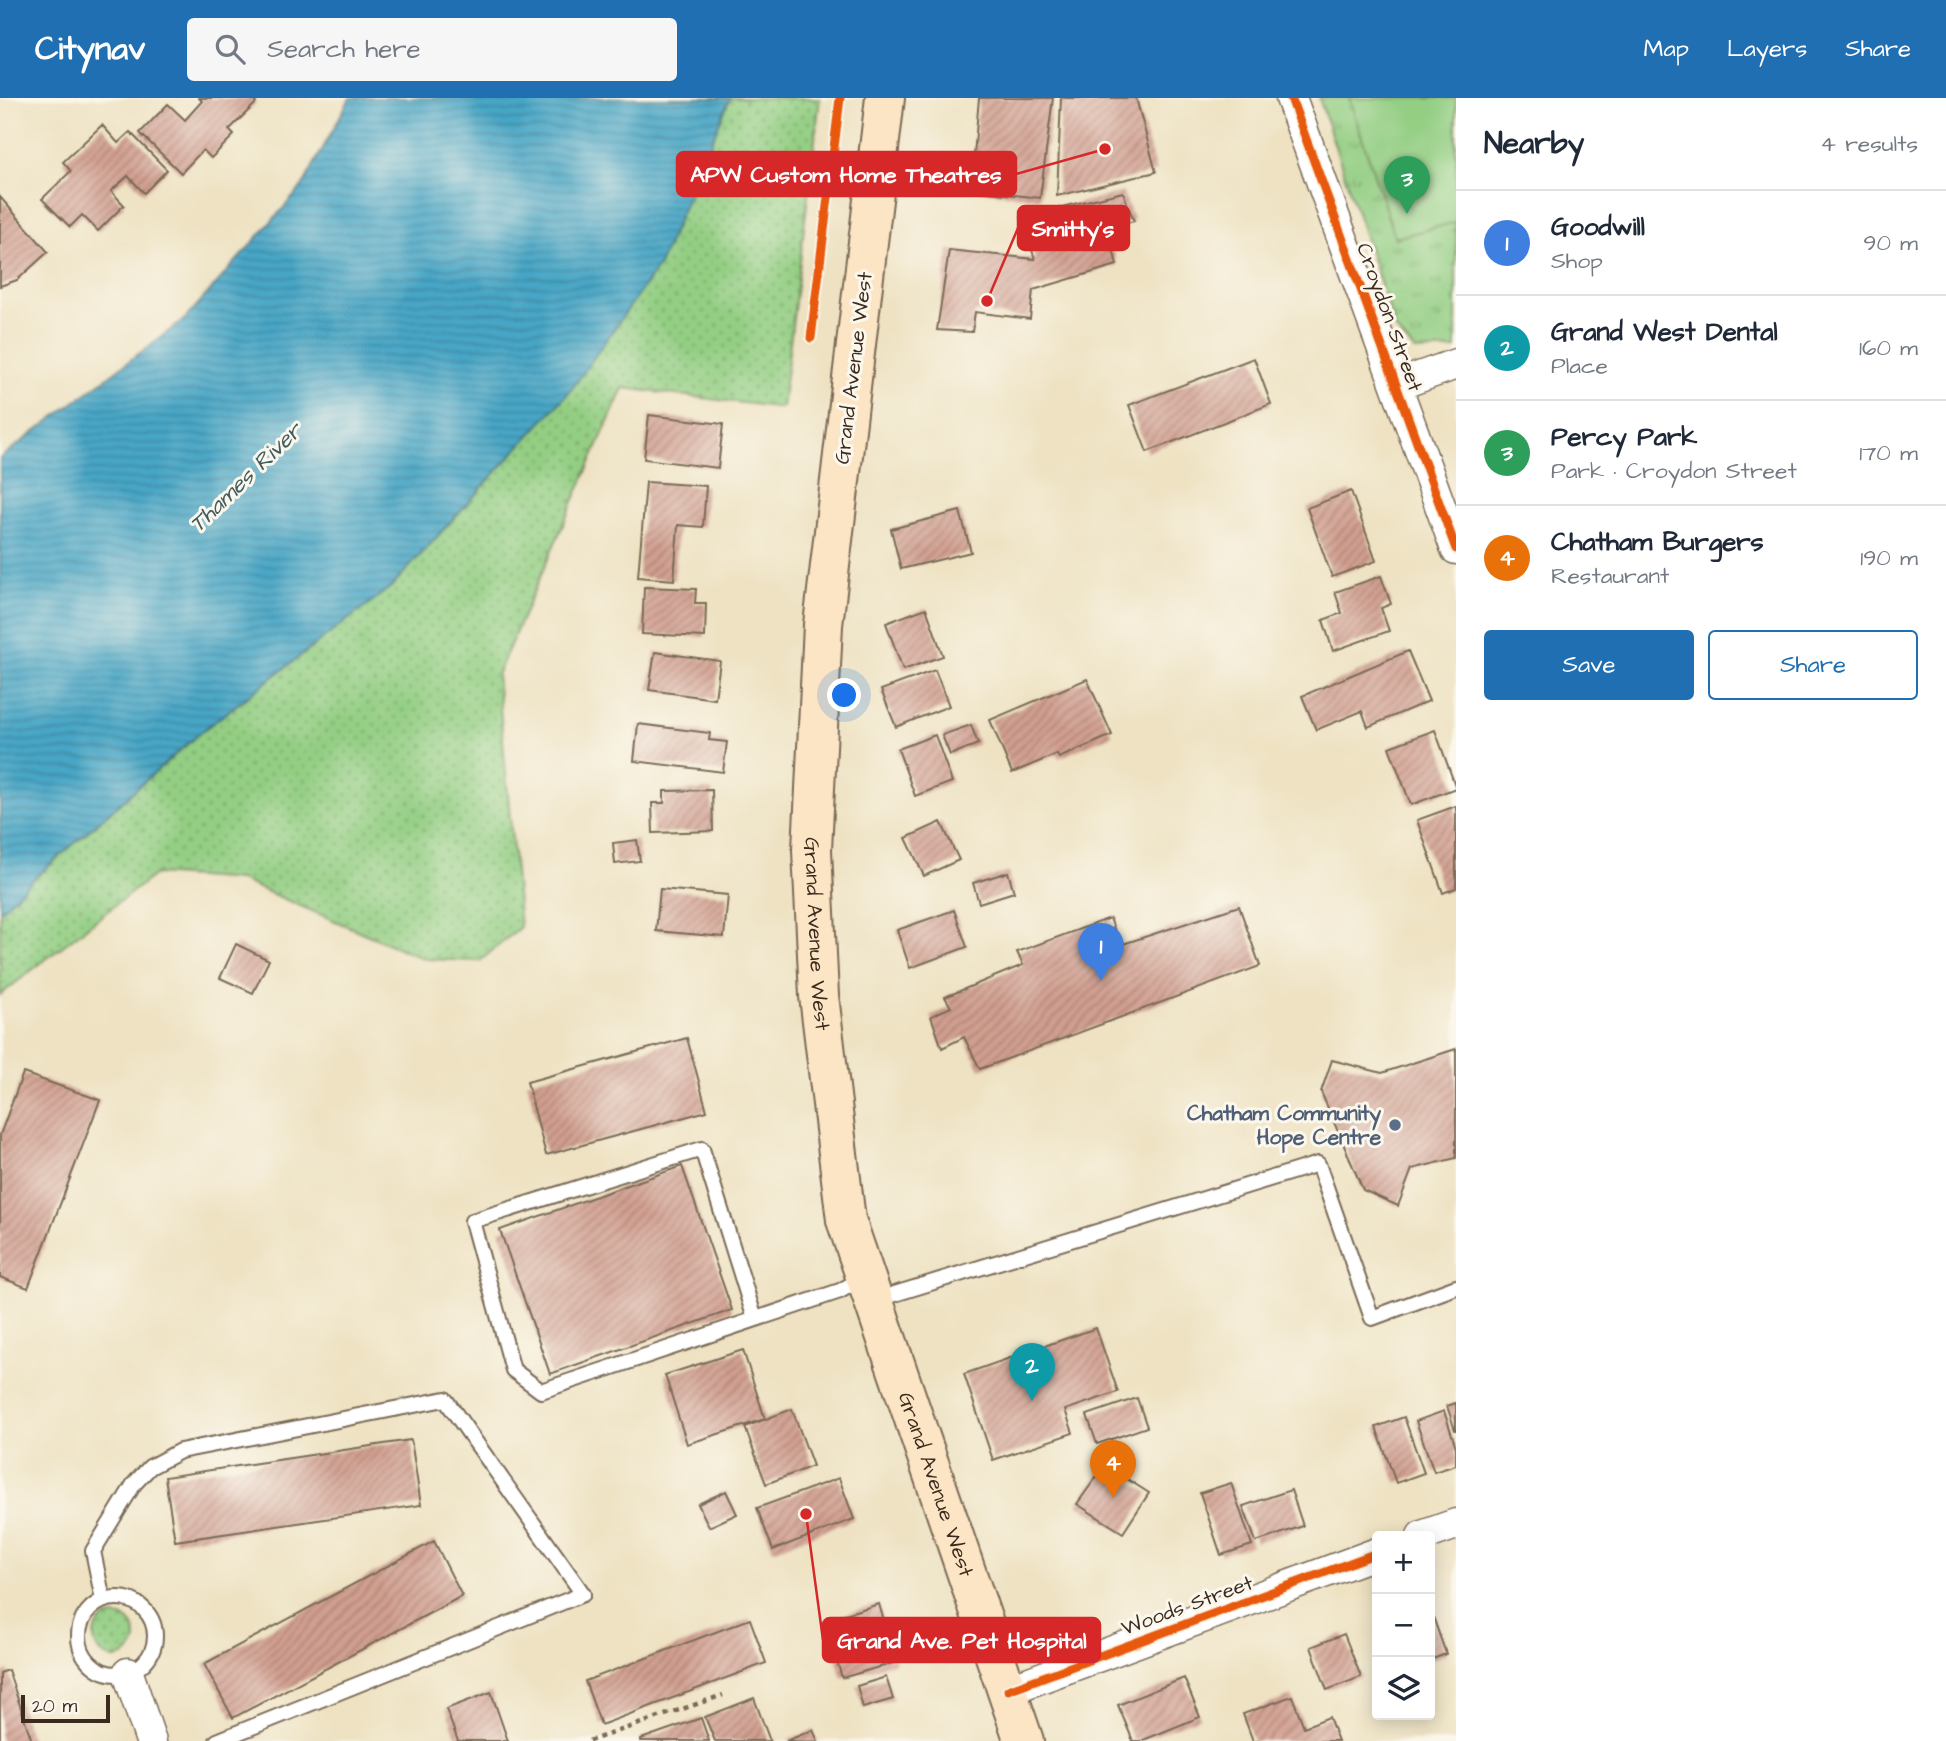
<!DOCTYPE html>
<html lang="en">
<head>
<meta charset="utf-8">
<style>
	:root { --surface:#fff; --page:#f6f6f7; --text:#1f2937; --muted:#747a83; --line:#e0e1e3; --accent:#1f6fb2 }
	body { margin:0; font-family:"Architects Daughter",sans-serif; background:var(--page); color:var(--text) }
	.controls { position:absolute; right:21px; bottom:21px; display:grid; overflow:hidden; border-radius:7px; box-shadow:0 4px 18px #0003 }
	.controls button { width:63px; height:63px; display:grid; place-items:center; padding:0; border:0; border-bottom:2px solid var(--line); background:var(--surface); color:var(--text); font:35px sans-serif }
	.scale { position:absolute; left:21px; bottom:18px; width:89px; box-sizing:border-box; padding-left:7px; border:4px solid #3b2a1e; border-top:0; font-size:19px; line-height:24px; white-space:nowrap; color:#3b2a1e; -webkit-text-stroke:5px #fbf7ec; paint-order:stroke }
	.you { position:absolute; left:845px; top:598px; width:24px; height:24px; margin:-18px; border:5px solid #fff; border-radius:50%; background:#1a73e8; box-shadow:0 0 0 10px #1a73e833 }
	.badge { display:grid; place-items:center; width:46px; height:46px; border-radius:50%; background:var(--accent); color:#fff; font-size:23px; font-weight:700 }
	.pin { position:absolute; translate:-50% -58px; filter:drop-shadow(0 2px 4px #0008) }
	.pin::after { content:''; position:absolute; top:37px; width:24px; height:21px; background:inherit; clip-path:polygon(0 0,100% 0,50% 100%) }
	.list { margin:0; padding:0; list-style:none }
	h2 { display:flex; justify-content:space-between; align-items:center; height:91px; margin:0; padding:0 28px; font-size:30px }
	h2 small { font-size:23px; font-weight:400; color:var(--muted) }
	.list li { display:grid; grid-template-columns:46px 1fr auto; gap:21px; align-items:center; box-sizing:border-box; height:105px; padding:0 28px; border-top:2px solid var(--line) }
	.list b { display:block; font-size:26px; white-space:nowrap }
	.list p { margin:0; font-size:23px; white-space:nowrap; color:var(--muted) }
	.list em { font-size:23px; font-style:normal; color:var(--muted) }
	.actions { display:flex; gap:14px; padding:21px 28px }
	.actions a { flex:1; padding:16px 0; border:2px solid var(--accent); border-radius:7px; text-align:center; font-size:24px; color:var(--accent) }
	.actions .main { background:var(--accent); color:#fff }
	.icon { flex:none; width:38px; height:38px; fill:none; stroke:currentColor; stroke-width:2; stroke-linecap:round; stroke-linejoin:round }
	.map { position:relative; flex:none; width:1456px; height:1643px; overflow:hidden }
	header { display:flex; align-items:center; gap:42px; box-sizing:border-box; height:98px; padding:0 35px; background:var(--accent); color:#fff }
	header strong { font-size:33px }
	nav { display:flex; gap:38px; margin-inline-start:auto; font-size:24px }
	.search { width:490px; height:63px; background:var(--page); display:flex; align-items:center; gap:18px; box-sizing:border-box; padding:0 24px; border-radius:7px; color:var(--muted); font-size:26px }
	main { display:flex }
	aside { flex:1; background:var(--surface) }
	.map>svg:first-child { display:block }
	.grass { fill:url(#grass-dots); stroke:#677c50; stroke-width:2 }
	.park { fill:url(#park-tufts); stroke:#677c50; stroke-width:2 }
	.pitch { fill:#93ce83; stroke:#677c50; stroke-width:2 }
	.water { fill:url(#water-rules); stroke:#416872; stroke-width:2 }
	.building { fill:url(#building-hatch) }
	.lines { fill:none; stroke-linecap:round; stroke-linejoin:round }
	.lane-casing { stroke:#7a6a57; stroke-width:18 }
	.street-casing { stroke:#7a6a57; stroke-width:33 }
	.secondary-casing { stroke:#7a6a57; stroke-width:42 }
	.path { stroke:#7a6a57; stroke-width:4.5; stroke-dasharray:5 5; stroke-linecap:butt }
	.lane { stroke:#fff; stroke-width:14 }
	.street { stroke:#fff; stroke-width:30 }
	.secondary { stroke:#fce5c4; stroke-width:38 }
	.cycleway-casing { stroke:#fbf7ec; stroke-width:13 }
	.cycleway { stroke:#e8590c; stroke-width:9 }
	.service-dot { fill:#5c6f8a; stroke:#fbf7ec; stroke-width:2.5 }
	.labels { text-anchor:middle; stroke-width:6; stroke-linejoin:round; paint-order:stroke }
	.street-label { font-size:21px; fill:#3b2a1e; stroke:#fbf7ec }
	.service-label { font-size:21px; font-weight:bold; fill:#4e5e75; stroke:#fbf7ec; text-anchor:end }
	.water-label { font-size:23px; font-style:italic; fill:#405c61; stroke:#fbf7ec }
	.leader { fill:none; stroke:#d62828; stroke-width:2.5 }
	.callout-dot { fill:#d62828; stroke:#fbf7ec; stroke-width:2.5 }
	.callout { fill:#d62828; stroke:#d62828; stroke-width:2.5 }
	.callout-label { font-size:23px; text-anchor:middle; font-weight:bold; fill:#fff }
</style>
</head>
<body>
<header>
<strong>Citynav</strong>
<div class="search"><svg class="icon" aria-label="search" viewBox="0 0 24 24"><circle cx="10" cy="10" r="6"/><path d="M15 15l6 6"/></svg>Search here</div>
<nav><a>Map</a><a>Layers</a><a>Share</a></nav>
</header>
<main>
<div class="map">
<svg width="1456" height="1643" viewBox="0 0 1456 1643">
	<defs>
		<pattern id="grass-dots" width="8" height="8" patternUnits="userSpaceOnUse" patternTransform="scale(1.75)"><rect width="8" height="8" fill="#93ce83"/><path d="M2 2h.1M6 6h.1" fill="none" stroke="#79a76b" stroke-width="1.8" stroke-linecap="round"/></pattern>
		<pattern id="park-tufts" width="24" height="20" patternUnits="userSpaceOnUse" patternTransform="scale(1.75)"><rect width="24" height="20" fill="#93ce83"/><path d="M3 7l-1-3M5 7V3M7 7l1-3M15 17l-1-3M17 17v-4M19 17l1-3" fill="none" stroke="#79a76b"/></pattern>
		<pattern id="water-rules" width="6" height="5" patternUnits="userSpaceOnUse" patternTransform="scale(1.75)"><rect width="6" height="5" fill="#47a6c6"/><path d="M0 2.5h6" fill="none" stroke="#3c87a0"/></pattern>
		<pattern id="building-hatch" width="6" height="6" patternUnits="userSpaceOnUse" patternTransform="scale(1.75)"><rect width="6" height="6" fill="#d19f90"/><path d="M-1 1l2-2M0 6l6-6M5 7l2-2" fill="none" stroke="#ab8275"/></pattern>
	</defs>
	<rect width="100%" height="100%" fill="#fbf7ec"/>
	<filter id="ink" filterUnits="userSpaceOnUse"><feTurbulence type="fractalNoise" baseFrequency=".0143" numOctaves="2"/><feDisplacementMap in="SourceGraphic" scale="14" xChannelSelector="R" yChannelSelector="G"/><feConvolveMatrix kernelMatrix="1 2 1 2 8 2 1 2 1" color-interpolation-filters="sRGB"/></filter>
	<filter id="wash" filterUnits="userSpaceOnUse"><feTurbulence type="fractalNoise" baseFrequency=".00686" numOctaves="4" result="noise"/><feDisplacementMap in="SourceGraphic" scale="28" xChannelSelector="R" yChannelSelector="G"/><feGaussianBlur stdDeviation="1.57" result="paint"/><feColorMatrix in="noise" values="0 0 0 0 0 0 0 0 0 0 0 0 0 0 0 0 0 1.4 0 .05"/><feComposite in="paint" operator="in"/></filter>
	<g filter="url(#wash)">
		<rect width="100%" height="100%" fill="#eee2c2"/>
		<!-- grass -->
		<g class="grass">
			<path d="M730 0H820L782 310 623 290 497 577 520 829 480 863 424 861 240 782 155 776 0 897V813L28 786 201 634 392 488 570 293 659 167Z"/>
			<circle cx="115" cy="1539" r="21"/>
		</g>
		<!-- park -->
		<path class="park" d="M1319 0H1456V251L1415 253 1396 232Z"/>
		<!-- pitch -->
		<path class="pitch" d="M1349 0H1456V124L1395 140Z"/>
		<!-- water -->
		<path class="water" d="M350 0H730L659 167 570 293 392 488 201 634 28 786 0 813V360L185 221 302 89Z"/>
		<g id="blocks">
			<!-- building -->
			<g class="building">
				<path d="M199 0H251L256 5 229 32 234 37 211 60 203 52 181 75 140 35 168 6 185 22 202 3Z"/>
				<path d="M979 0H1053L1040 100 971 92Z"/>
				<path d="M1061 0H1136L1156 74 1057 98Z"/>
				<path d="M102 27 118 45 130 34 167 72 144 95 128 78 111 93 124 107 98 133 82 117 70 129 42 101 71 73 63 64Z"/>
				<path d="M1123 94 1134 123 1108 130 1117 167 1033 192 1030 221 975 214 972 234 937 232 949 152 1035 161 1021 119Z"/>
				<path d="M0 99 48 154 17 182 0 188Z"/>
				<path d="M1254 260 1271 306 1147 354 1129 307Z"/>
				<path d="M649 317 723 326 718 370 644 361Z"/>
				<path d="M646 384 706 388 703 429 678 427 674 482 638 479Z"/>
				<path d="M1351 393 1376 463 1332 479 1307 410Z"/>
				<path d="M960 413 971 454 901 471 891 431Z"/>
				<path d="M1381 478 1391 506 1381 510 1389 533 1333 553 1323 522 1342 515 1335 494Z"/>
				<path d="M644 489 696 491 695 505H706L705 539 642 536Z"/>
				<path d="M926 510 943 558 903 572 886 525Z"/>
				<path d="M1408 553 1429 603 1368 629 1362 613 1316 632 1302 598Z"/>
				<path d="M655 554 720 563 715 601 649 592Z"/>
				<path d="M935 572 949 608 896 629 881 592Z"/>
				<path d="M1087 581 1112 637 1059 660 1057 656 1012 675 990 622Z"/>
				<path d="M638 626 710 635 709 642 727 644 723 674 634 663Z"/>
				<path d="M971 627 978 646 950 657 942 637Z"/>
				<path d="M1435 632 1456 690 1411 707 1389 649Z"/>
				<path d="M935 637 952 684 915 698 898 651Z"/>
				<path d="M712 692 713 733 653 735 652 705H664V693Z"/>
				<path d="M1456 708V790L1443 795 1417 722Z"/>
				<path d="M941 724 959 762 924 778 906 740Z"/>
				<path d="M637 742 640 763 615 766 613 745Z"/>
				<path d="M1008 774 1014 794 979 805 973 785Z"/>
				<path d="M660 791 728 797 724 839 656 833Z"/>
				<path d="M1239 808 1260 868 980 971 964 939 942 950 931 918 951 909 945 899 1023 867 1017 854 1110 820 1120 847Z"/>
				<path d="M954 812 967 849 910 870 897 832Z"/>
				<path d="M236 846 269 862 253 895 220 880Z"/>
				<path d="M687 940 707 1013 546 1057 527 984Z"/>
				<path d="M1456 951V1060L1412 1071 1398 1108 1363 1092 1321 994 1332 962 1382 975Z"/>
				<path d="M23 975 100 1002 28 1190 0 1179V1037Z"/>
				<path d="M682 1068 732 1212 550 1276 500 1132Z"/>
				<path d="M1096 1230 1118 1294 1065 1312 1073 1335 993 1362 964 1276Z"/>
				<path d="M743 1252 765 1321 687 1346 665 1277Z"/>
				<path d="M1137 1300 1147 1329 1097 1346 1087 1317Z"/>
				<path d="M1456 1305V1332H1455L1447 1308Z"/>
				<path d="M792 1311 813 1368 766 1386 745 1329Z"/>
				<path d="M1444 1313 1456 1349V1367L1434 1374 1416 1323Z"/>
				<path d="M1404 1319 1424 1375 1396 1385 1376 1329Z"/>
				<path d="M411 1342 421 1407 175 1443 165 1379Z"/>
				<path d="M1105 1367 1149 1395 1123 1435 1077 1406Z"/>
				<path d="M839 1380 854 1421 773 1452 757 1410Z"/>
				<path d="M1231 1385 1252 1447 1221 1457 1200 1395Z"/>
				<path d="M1291 1392 1303 1428 1256 1444 1243 1408Z"/>
				<path d="M726 1393 737 1416 709 1429 698 1406Z"/>
				<path d="M434 1443 462 1498 233 1620 204 1566Z"/>
				<path d="M879 1506 896 1564 842 1580 825 1522Z"/>
				<path d="M1430 1510 1446 1556 1430 1562Z"/>
				<path d="M750 1521 766 1565 601 1627 585 1583Z"/>
				<path d="M1344 1536 1361 1579 1327 1592 1311 1549Z"/>
				<path d="M8 1572 32 1643H0V1575Z"/>
				<path d="M886 1579 893 1601 863 1610 857 1588Z"/>
				<path d="M1184 1580 1200 1619 1141 1643H1133L1118 1607Z"/>
				<path d="M491 1594 508 1643H458L446 1611Z"/>
				<path d="M1292 1598 1304 1629 1329 1619 1338 1643H1253L1243 1616Z"/>
				<path d="M754 1600 770 1643H715L705 1619Z"/>
				<path d="M701 1620 709 1643H641V1641Z"/>
				<path d="M813 1632 818 1643H786Z"/>
			</g>
		</g>
	</g>
	<g filter="url(#ink)">
		<use href="#blocks" fill-opacity="0" stroke="#7a6a57" stroke-width="2"/>
		<g class="lines">
			<!-- lane casing -->
			<g class="lane-casing">
				<g id="lane">
					<path d="M875 1202 1318 1066 1372 1220 1456 1189"/>
					<path d="M755 1221 702 1051 472 1123 513 1272 541 1293 840 1193 864 1179"/>
					<circle cx="117" cy="1538" r="38"/>
					<path d="M103 1502 93 1453 134 1386 150 1369 180 1353 445 1301 583 1496 217 1643"/>
				</g>
			</g>
			<!-- street casing -->
			<g class="street-casing">
				<g id="street">
					<path d="M1291 0 1456 451"/>
					<path d="M1397 287 1456 266"/>
					<path d="M1422 1438 1456 1426"/>
					<path d="M128 1575 151 1643"/>
					<path d="M1008 1592 1377 1455"/>
				</g>
			</g>
			<!-- secondary casing -->
			<g class="secondary-casing">
				<g id="secondary">
					<path id="s1" d="M885 0 823 527 812 752 819 898 846 1122 1024 1643"/>
				</g>
			</g>
			<!-- path -->
			<path class="path" d="M589 1643 723 1597"/>
			<!-- lane -->
			<use href="#lane" class="lane"/>
			<!-- street -->
			<use href="#street" class="street"/>
			<!-- secondary -->
			<use href="#secondary" class="secondary"/>
			<!-- cycleway casing -->
			<g class="cycleway-casing">
				<g id="cycleway">
					<path d="M1291 0 1456 451"/>
					<path d="M811 240 840 0"/>
					<path d="M1008 1592 1377 1455"/>
				</g>
			</g>
			<!-- cycleway -->
			<use href="#cycleway" class="cycleway"/>
		</g>
	</g>
	<!-- markers -->
	<circle class="service-dot" cx="1395" cy="1027" r="7"/>
	<g class="labels">
		<!-- street labels -->
		<g class="street-label">
			<text transform="translate(1390 219) rotate(70)" y="7">Croydon Street</text>
			<text transform="translate(853 270) rotate(-83)" y="7">Grand Avenue West</text>
			<text dy="7" stroke="none"><textPath href="#s1" startOffset="840">Grand Avenue West</textPath></text>
			<text dy="7" stroke="none"><textPath href="#s1" startOffset="1407">Grand Avenue West</textPath></text>
			<text transform="translate(1187 1507) rotate(-20)" y="7">Woods Street</text>
		</g>
		<!-- service labels -->
		<g class="service-label">
			<text x="1381" y="1022">Chatham Community<tspan x="1381" dy="24">Hope Centre</tspan></text>
		</g>
		<!-- water labels -->
		<g class="water-label">
			<text transform="translate(245 379) rotate(-44)" y="8">Thames River</text>
		</g>
	</g>
	<!-- callouts -->
	<path class="leader" d="M1105 51L1016 76M987 203L1018 130M806 1416L823 1542"/>
	<g class="callout-dot">
		<circle cx="1105" cy="51" r="7"/>
		<circle cx="987" cy="203" r="7"/>
		<circle cx="806" cy="1416" r="7"/>
	</g>
	<g class="callout">
		<rect x="677" y="54" width="339" height="44" rx="7"/>
		<rect x="1018" y="108" width="111" height="44" rx="7"/>
		<rect x="823" y="1520" width="277" height="44" rx="7"/>
	</g>
	<g class="callout-label">
		<text x="846" y="84">APW Custom Home Theatres</text>
		<text x="1073" y="138">Smitty's</text>
		<text x="962" y="1550">Grand Ave. Pet Hospital</text>
	</g>
</svg>
<div class="controls">
<button>+</button>
<button>−</button>
<button><svg class="icon" aria-label="layers" viewBox="0 0 24 24"><path d="M12 4l9 5-9 5-9-5zM3 14l9 5 9-5"/></svg></button>
</div>
<div class="scale">20 m</div>
<div class="you"></div>
<div class="pin badge" style="left:1101px;top:883px;background:#3f7fe0">1</div>
<div class="pin badge" style="left:1032px;top:1303px;background:#0f9aa8">2</div>
<div class="pin badge" style="left:1407px;top:116px;background:#2e9e5b">3</div>
<div class="pin badge" style="left:1113px;top:1400px;background:#e8710a">4</div>
</div>
<aside>
<h2>Nearby<small>4 results</small></h2>
<ul class="list">
<li><span class="badge" style="background:#3f7fe0">1</span><div><b>Goodwill</b><p>Shop</p></div><em>90 m</em></li>
<li><span class="badge" style="background:#0f9aa8">2</span><div><b>Grand West Dental</b><p>Place</p></div><em>160 m</em></li>
<li><span class="badge" style="background:#2e9e5b">3</span><div><b>Percy Park</b><p>Park · Croydon Street</p></div><em>170 m</em></li>
<li><span class="badge" style="background:#e8710a">4</span><div><b>Chatham Burgers</b><p>Restaurant</p></div><em>190 m</em></li>
</ul>
<div class="actions"><a class="main">Save</a><a>Share</a></div>
</aside>
</main>
</body>
</html>
